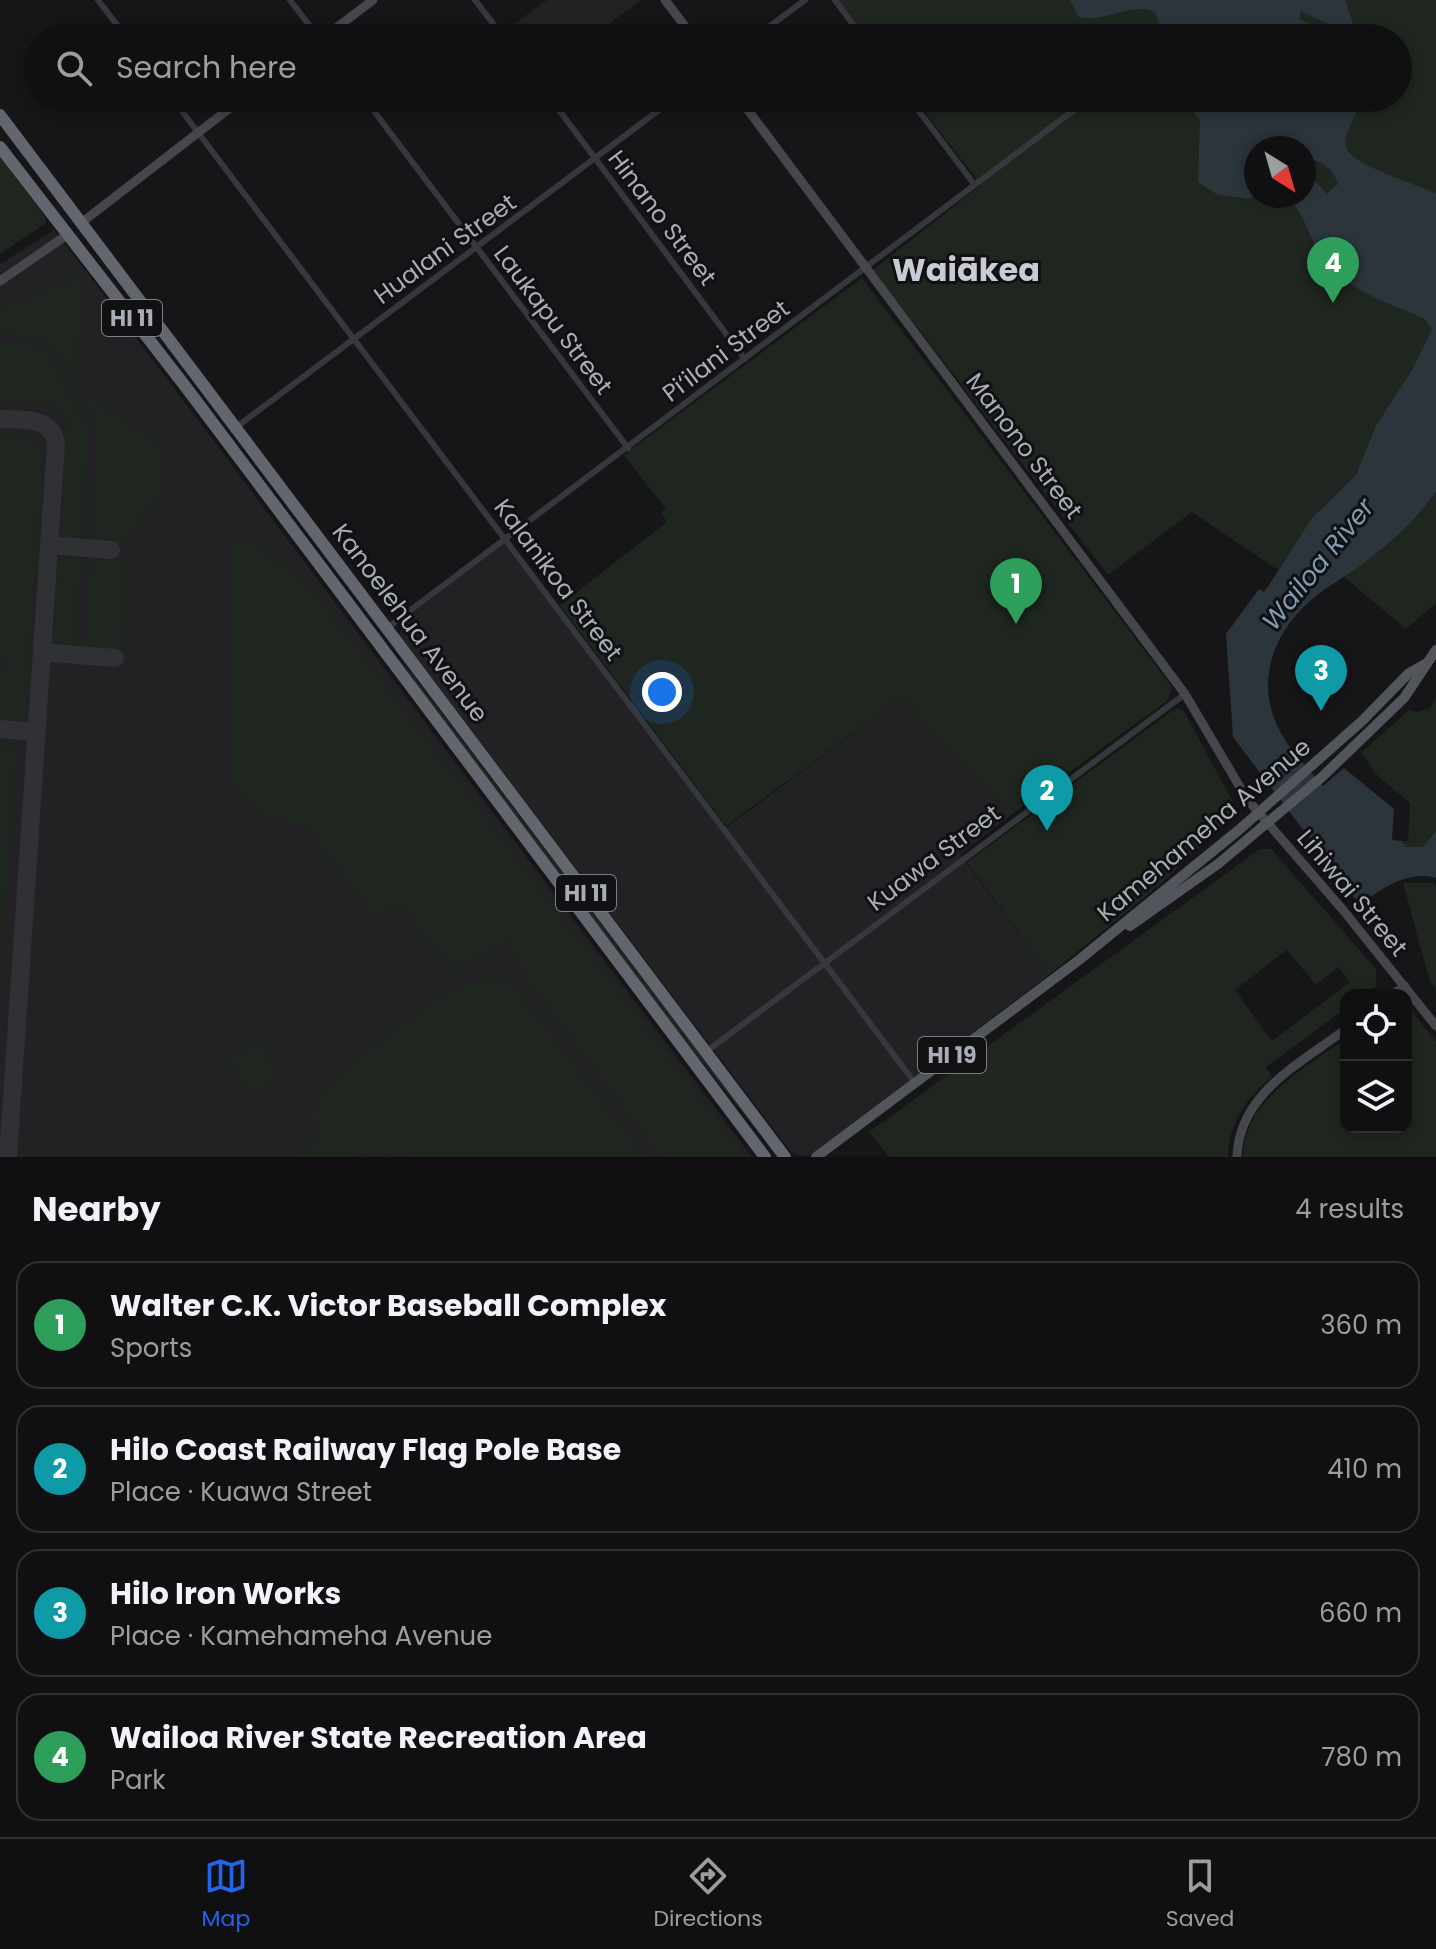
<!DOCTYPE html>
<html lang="en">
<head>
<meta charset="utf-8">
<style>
	:root { --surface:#101012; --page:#19191b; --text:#f1f3f6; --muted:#9c9d9f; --line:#303032; --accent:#2563eb }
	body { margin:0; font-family:Poppins,sans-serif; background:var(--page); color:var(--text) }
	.controls { position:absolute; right:24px; bottom:24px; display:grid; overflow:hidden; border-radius:16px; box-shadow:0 4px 12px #0003 }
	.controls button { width:72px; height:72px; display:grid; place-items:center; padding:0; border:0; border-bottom:2px solid var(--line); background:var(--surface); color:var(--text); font:40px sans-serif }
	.compass { position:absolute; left:1244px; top:136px; width:72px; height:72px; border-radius:50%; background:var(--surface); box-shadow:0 4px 12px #0003; rotate:143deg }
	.you { position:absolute; left:662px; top:692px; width:28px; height:28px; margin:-20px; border:6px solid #fff; border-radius:50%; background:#1a73e8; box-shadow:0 0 0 12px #1a73e833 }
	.badge { display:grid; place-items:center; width:52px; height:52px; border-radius:50%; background:var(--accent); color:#fff; font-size:26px; font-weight:700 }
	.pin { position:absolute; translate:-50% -66px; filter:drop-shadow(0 2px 4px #0008) }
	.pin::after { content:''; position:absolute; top:42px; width:28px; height:24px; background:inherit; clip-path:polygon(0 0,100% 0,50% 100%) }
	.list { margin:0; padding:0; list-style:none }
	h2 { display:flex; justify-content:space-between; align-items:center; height:104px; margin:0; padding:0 32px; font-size:34px }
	h2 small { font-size:26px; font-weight:400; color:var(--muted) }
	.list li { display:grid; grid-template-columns:52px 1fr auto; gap:24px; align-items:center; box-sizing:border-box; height:128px; margin:0 16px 16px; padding:0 16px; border:2px solid var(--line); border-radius:24px }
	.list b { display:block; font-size:30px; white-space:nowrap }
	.list p { margin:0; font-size:26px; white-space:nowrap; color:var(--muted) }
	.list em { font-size:26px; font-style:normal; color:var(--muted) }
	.icon { flex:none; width:44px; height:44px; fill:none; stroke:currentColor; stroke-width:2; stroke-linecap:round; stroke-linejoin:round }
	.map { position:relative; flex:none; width:1436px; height:1157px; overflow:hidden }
	.search { position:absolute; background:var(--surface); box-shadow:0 4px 12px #0003; left:24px; right:24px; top:24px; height:88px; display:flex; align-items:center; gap:20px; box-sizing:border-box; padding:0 28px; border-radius:44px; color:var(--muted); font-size:30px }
	.sheet { height:680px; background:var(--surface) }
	nav { display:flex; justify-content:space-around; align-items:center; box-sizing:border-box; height:112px; border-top:2px solid var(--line); background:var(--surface); font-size:22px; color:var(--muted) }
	nav a { display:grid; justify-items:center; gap:4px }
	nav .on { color:var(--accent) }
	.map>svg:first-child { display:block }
	.built { fill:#222225 }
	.green { fill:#1e261f; fill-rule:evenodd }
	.water { fill:#2c353c; fill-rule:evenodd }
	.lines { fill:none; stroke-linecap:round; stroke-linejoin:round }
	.taxiway { stroke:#303135; stroke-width:18 }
	.street { stroke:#37383d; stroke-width:6 }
	.secondary { stroke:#45474d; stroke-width:9 }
	.primary { stroke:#53555c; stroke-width:10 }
	.highway { stroke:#63666e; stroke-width:12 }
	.labels { text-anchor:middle; stroke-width:6; stroke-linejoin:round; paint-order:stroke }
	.shield { fill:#111113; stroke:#7b7e86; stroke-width:2 }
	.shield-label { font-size:22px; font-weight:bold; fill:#a8adb8 }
	.street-label { font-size:24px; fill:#a8adb8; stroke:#111113 }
	.water-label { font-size:26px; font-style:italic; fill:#7f9bb3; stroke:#111113 }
	.district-label { font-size:32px; font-weight:bold; fill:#c9ccd4; stroke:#111113 }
</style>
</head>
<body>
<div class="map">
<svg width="1436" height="1157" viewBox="0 0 1436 1157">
	<rect width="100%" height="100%" fill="#161618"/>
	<!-- built -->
	<g class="built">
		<path d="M547 0H641L590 38H518L510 27Z"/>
		<path d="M54 230 73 254 752 1157H0V264Z"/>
		<path d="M503 543 724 829 901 698 1011 815 960 854 1049 975 810 1155 800 1156 791 1152 399 635 404 620Z"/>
	</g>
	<!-- green -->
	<g class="green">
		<path d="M838 0H1436V603L1406 629 1300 540 1278 570 1192 512 1108 575 873 270 981 185 914 98H1398V38H867ZM1256 148H1304V196H1256Z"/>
		<path d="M0 156 45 217 46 223 0 254Z"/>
		<path d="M83 276 76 387 163 446V493L167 495 148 507 126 542 113 545 91 543 97 442 92 416 73 388 65 361 52 344 40 338 0 334V309Z"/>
		<path d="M862 278 1172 687 1168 700 1011 815 901 698 726 826 560 605 667 522 661 513 666 509 624 455Z"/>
		<path d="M0 342 33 345 51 354 65 389 89 430 83 544 69 541 61 533 66 417 54 407 0 400Z"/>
		<path d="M7 433C27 435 41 438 43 460L25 716 18 722 0 720V673H8L9 662 0 661V437Z"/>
		<path d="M245 538 309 585 746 1157H660L533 989 508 940 452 969 403 908 371 913 308 827 265 818 231 785 229 545Z"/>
		<path d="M70 552H81L76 649 53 646 58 563Z"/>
		<path d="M90 553 114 556 126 568 121 654 85 648Z"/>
		<path d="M397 654 778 1157 662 1012 431 706Z"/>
		<path d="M1436 697V831L1422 847H1406L1401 841H1408L1410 803 1378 776 1361 753 1409 710 1417 712 1430 708Z"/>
		<path d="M1176 708 1184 711 1233 802V816L1158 886 1049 975 967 862Z"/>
		<path d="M0 745 13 747 16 753 0 993Z"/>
		<path d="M1260 849H1271L1376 969V986L1364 995H1346V1008L1266 1067 1272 1077C1246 1098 1229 1123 1228 1157H889L869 1132ZM1287 950 1316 985 1338 967 1350 982 1272 1041 1235 990Z"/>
		<path d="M1403 883H1433L1436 888V989L1430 982Z"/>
		<path d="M490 978 509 982 518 991 645 1157H410L372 1151 353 1157H294L317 1137C309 1114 312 1100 330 1083 373 1049 436 987 490 978Z"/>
		<path d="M1406 1004 1436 1042V1157H1243C1245 1098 1304 1070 1346 1038V1127H1406Z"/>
		<path d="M257 1040 281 1073 254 1095 228 1061Z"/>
	</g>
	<!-- water -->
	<g class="water">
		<path d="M1070 0H1345L1355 30 1353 36 1301 11 1299 19 1339 38H1149L1148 33 1160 25 1155 12C1129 1 1106 24 1079 17Z"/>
		<path d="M1182 98H1358C1361 116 1342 128 1346 147 1349 165 1419 184 1436 194V491C1416 521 1387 546 1357 568 1344 578 1329 585 1316 596 1276 628 1254 678 1278 727 1288 749 1307 767 1323 786L1344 768 1394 809 1392 840 1401 841 1406 847H1422L1436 831V878C1409 870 1380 889 1360 905L1233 737 1226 634 1259 589 1264 592 1269 585 1312 518 1356 475 1376 426 1412 370 1432 329 1425 319C1387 302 1344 290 1320 254 1307 234 1305 212 1285 196H1304V148H1256V193L1250 199 1218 195 1198 182 1200 120ZM1309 160C1322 159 1335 172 1338 184L1327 194 1306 172Z"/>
	</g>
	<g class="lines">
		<!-- taxiway -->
		<g class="taxiway">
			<path d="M0 419C22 420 51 416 56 443L8 1157"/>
			<path d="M49 545 111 550"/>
			<path d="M42 652 115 658"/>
			<path d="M0 729 36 732"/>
		</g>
		<!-- street -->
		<g class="street">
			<path d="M98 0 127 38"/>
			<path d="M290 0 319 38"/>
			<path d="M475 0 504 38"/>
			<path d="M835 0 863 38"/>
			<path d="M754 38 805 0"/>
			<path d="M172 98 915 1083"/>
			<path d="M364 98 628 448"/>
			<path d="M550 98 745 359"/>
			<path d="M909 98 974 184"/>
			<path d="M235 428 675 98"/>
			<path d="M387 628 1086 101"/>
			<path d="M707 1051 1185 694"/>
		</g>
		<!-- secondary -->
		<g class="secondary">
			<path d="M665 0 694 38"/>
			<path d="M323 38 373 0"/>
			<path d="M739 98 1185 694 1247 799 1343 910 1436 1026"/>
			<path d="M81 223 243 98"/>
			<path d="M0 281 67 235"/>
			<path d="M1392 995 1405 986"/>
			<path d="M1237 1157C1239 1093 1301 1063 1346 1029"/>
		</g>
		<!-- primary -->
		<g class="primary">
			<path d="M1130 926 1218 864 1322 777 1404 698 1436 650"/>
			<path d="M816 1157 1079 960 1240 829 1362 721 1409 673 1425 664"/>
		</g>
		<!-- highway -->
		<g class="highway">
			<path d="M0 115 785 1157"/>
			<path d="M0 147 185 386 765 1157"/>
		</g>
	</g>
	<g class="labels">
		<!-- shield labels -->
		<g class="shield">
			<rect x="102" y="300" width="60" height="36" rx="6"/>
			<rect x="556" y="875" width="60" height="36" rx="6"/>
			<rect x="918" y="1037" width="68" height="36" rx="6"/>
		</g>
		<g class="shield-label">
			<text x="132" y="326">HI 11</text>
			<text x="586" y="901">HI 11</text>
			<text x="952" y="1063">HI 19</text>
		</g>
		<!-- street labels -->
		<g class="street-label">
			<text transform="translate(662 218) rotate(53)" y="8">Hinano Street</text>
			<text transform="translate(445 249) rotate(-36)" y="8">Hualani Street</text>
			<text transform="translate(553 320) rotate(53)" y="8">Laukapu Street</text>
			<text transform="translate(726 351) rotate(-37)" y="8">Pi‘ilani Street</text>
			<text transform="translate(1024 446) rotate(53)" y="8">Manono Street</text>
			<text transform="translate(558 580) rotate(53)" y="8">Kalanikoa Street</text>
			<text transform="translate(410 623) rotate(53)" y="8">Kanoelehua Avenue</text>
			<text transform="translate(1204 830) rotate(-40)" y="8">Kamehameha Avenue</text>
			<text transform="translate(934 858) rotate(-37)" y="8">Kuawa Street</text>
			<text transform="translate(1352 893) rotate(50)" y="8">Lihiwai Street</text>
		</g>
		<!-- water labels -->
		<g class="water-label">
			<text transform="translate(1318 564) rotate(-51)" y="9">Wailoa River</text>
		</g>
		<!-- district labels -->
		<g class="district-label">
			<text x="966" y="281">Waiākea</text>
		</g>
	</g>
</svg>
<div class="controls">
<button><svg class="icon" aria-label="locate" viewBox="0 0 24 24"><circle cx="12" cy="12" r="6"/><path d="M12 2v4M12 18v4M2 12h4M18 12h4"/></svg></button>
<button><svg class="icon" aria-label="layers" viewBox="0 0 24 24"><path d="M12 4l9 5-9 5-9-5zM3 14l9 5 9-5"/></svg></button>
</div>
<svg class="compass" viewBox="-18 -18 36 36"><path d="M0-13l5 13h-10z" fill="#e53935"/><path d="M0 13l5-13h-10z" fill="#9c9d9f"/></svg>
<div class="you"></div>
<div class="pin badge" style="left:1016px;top:624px;background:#2e9e5b">1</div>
<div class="pin badge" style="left:1047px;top:831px;background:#0f9aa8">2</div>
<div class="pin badge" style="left:1321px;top:711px;background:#0f9aa8">3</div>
<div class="pin badge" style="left:1333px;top:303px;background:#2e9e5b">4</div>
<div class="search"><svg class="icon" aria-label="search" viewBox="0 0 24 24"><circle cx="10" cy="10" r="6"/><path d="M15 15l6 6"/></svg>Search here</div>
</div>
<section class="sheet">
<h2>Nearby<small>4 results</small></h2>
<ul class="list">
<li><span class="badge" style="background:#2e9e5b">1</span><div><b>Walter C.K. Victor Baseball Complex</b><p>Sports</p></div><em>360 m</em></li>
<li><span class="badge" style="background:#0f9aa8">2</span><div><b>Hilo Coast Railway Flag Pole Base</b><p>Place · Kuawa Street</p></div><em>410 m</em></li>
<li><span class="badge" style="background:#0f9aa8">3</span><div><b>Hilo Iron Works</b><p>Place · Kamehameha Avenue</p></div><em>660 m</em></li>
<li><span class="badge" style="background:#2e9e5b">4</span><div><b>Wailoa River State Recreation Area</b><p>Park</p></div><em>780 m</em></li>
</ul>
</section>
<nav>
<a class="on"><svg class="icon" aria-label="map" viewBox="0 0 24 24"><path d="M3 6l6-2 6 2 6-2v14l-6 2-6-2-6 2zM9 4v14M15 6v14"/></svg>Map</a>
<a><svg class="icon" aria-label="directions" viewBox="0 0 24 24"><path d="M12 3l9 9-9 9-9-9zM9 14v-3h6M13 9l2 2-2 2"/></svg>Directions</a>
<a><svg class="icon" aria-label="saved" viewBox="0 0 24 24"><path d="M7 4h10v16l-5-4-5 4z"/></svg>Saved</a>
</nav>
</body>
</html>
